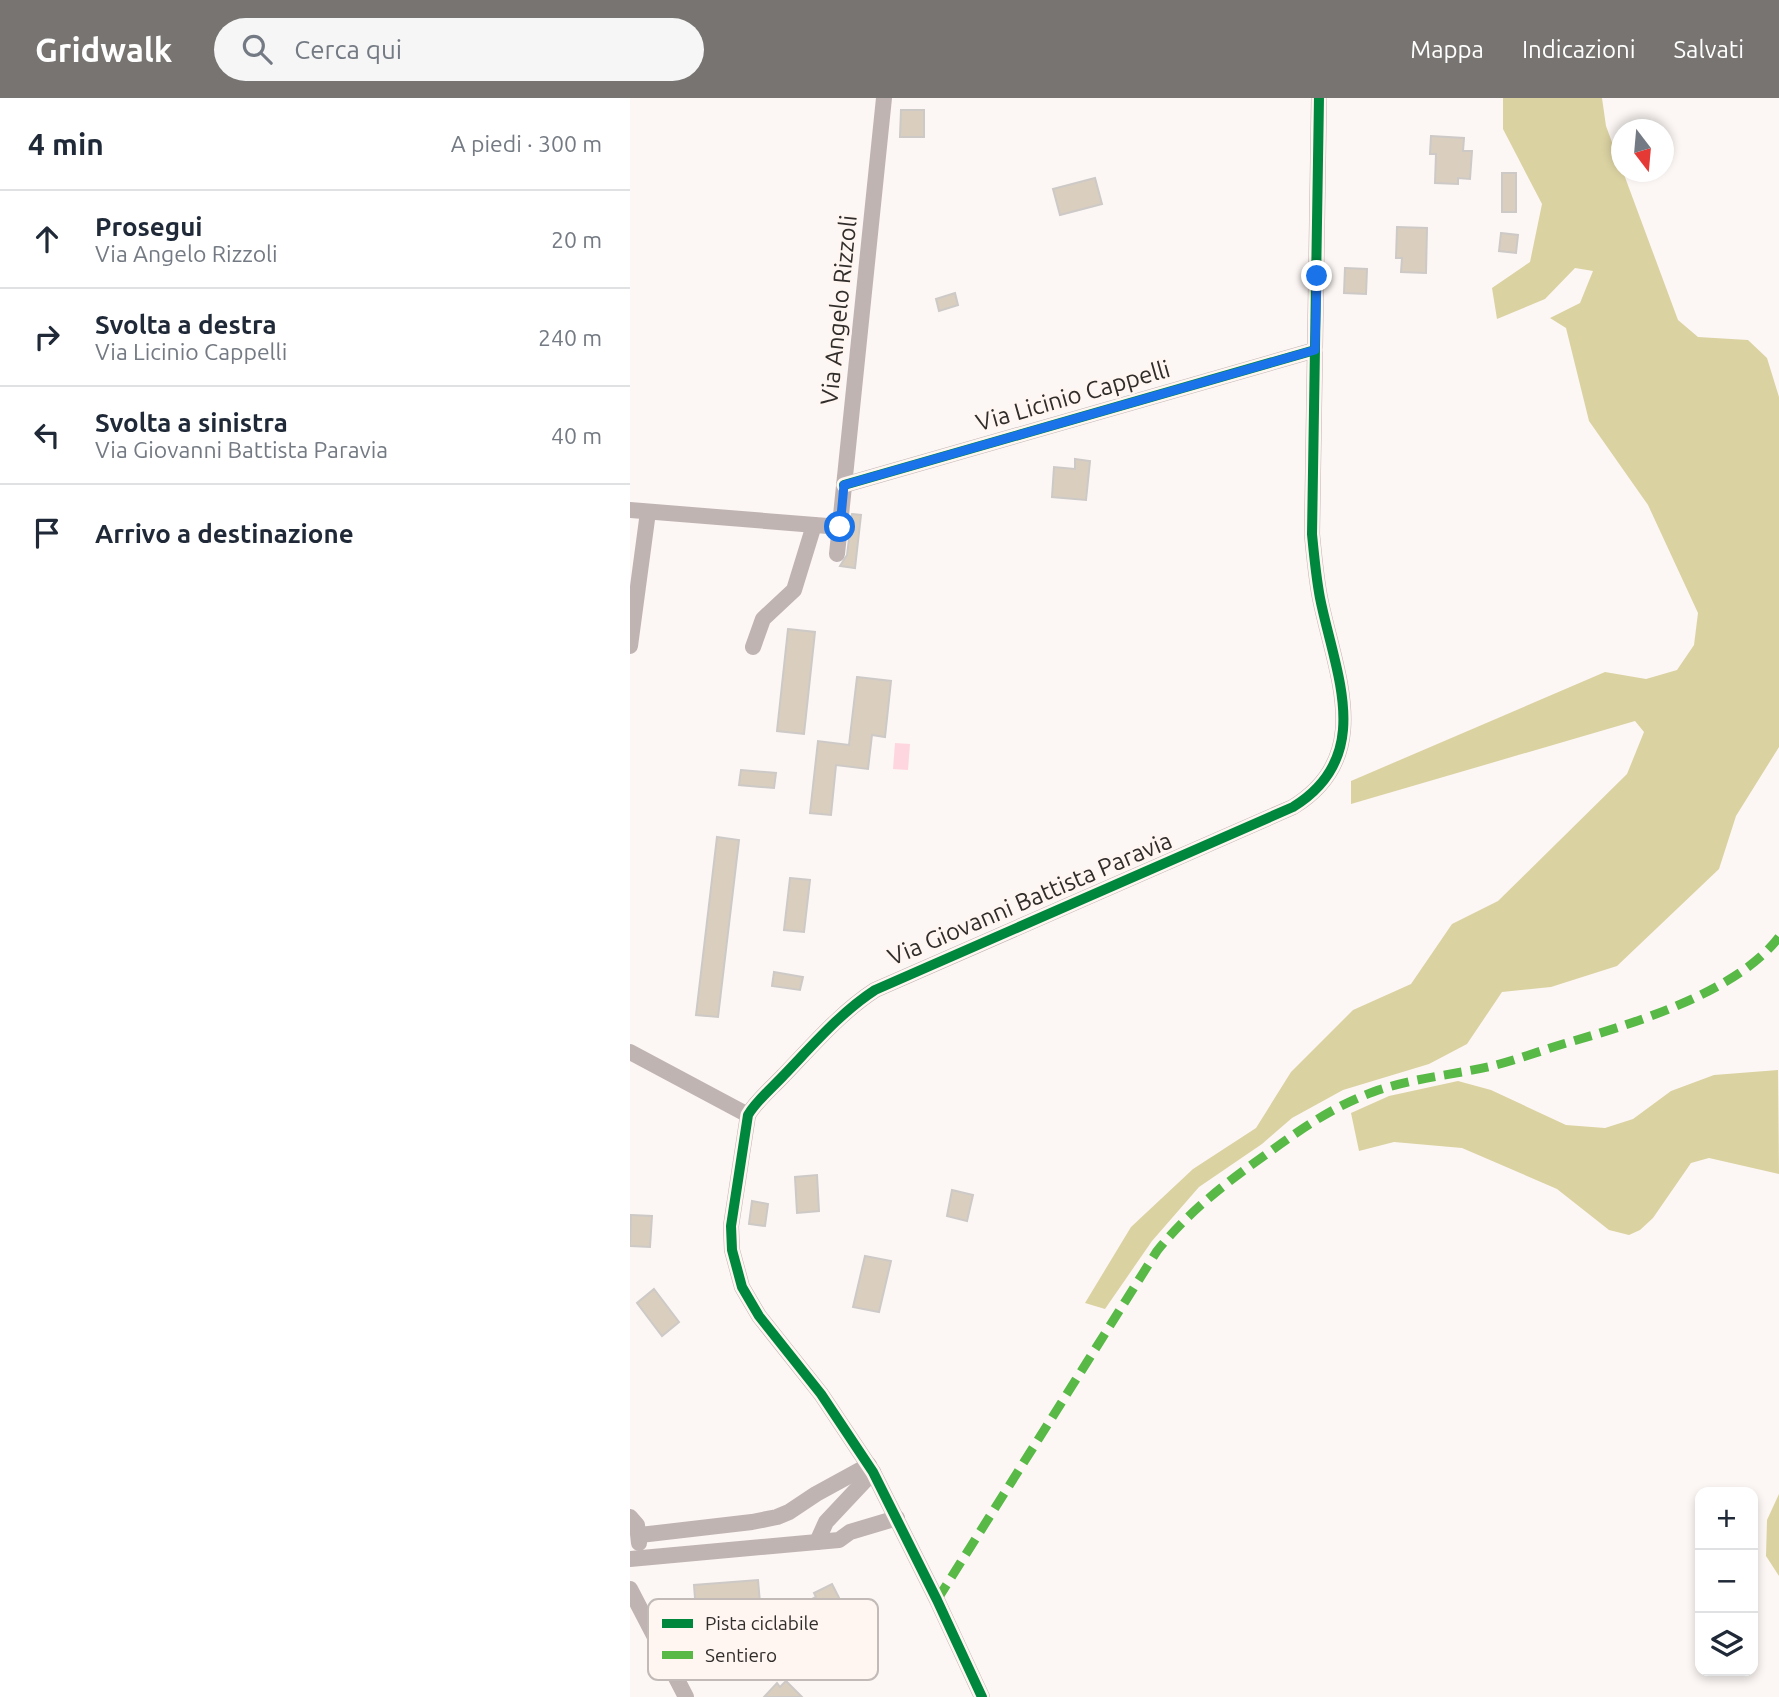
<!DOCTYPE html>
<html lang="it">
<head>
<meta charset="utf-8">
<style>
	:root { --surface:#fff; --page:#f6f6f7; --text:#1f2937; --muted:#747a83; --line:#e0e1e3; --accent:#777471 }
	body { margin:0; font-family:Ubuntu,sans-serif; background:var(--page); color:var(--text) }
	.controls { position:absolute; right:21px; bottom:21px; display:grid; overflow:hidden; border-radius:14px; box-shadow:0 4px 10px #0003 }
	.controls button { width:63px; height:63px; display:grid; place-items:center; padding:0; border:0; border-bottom:2px solid var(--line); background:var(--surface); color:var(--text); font:35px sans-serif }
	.compass { position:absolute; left:981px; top:21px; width:63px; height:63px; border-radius:50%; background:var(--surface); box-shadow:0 4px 10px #0003; rotate:164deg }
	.stop { position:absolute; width:21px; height:21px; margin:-16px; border:5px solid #1a73e8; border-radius:50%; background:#fff }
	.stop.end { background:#1a73e8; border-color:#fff; box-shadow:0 2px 7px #0008 }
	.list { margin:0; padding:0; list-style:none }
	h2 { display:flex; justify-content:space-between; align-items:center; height:91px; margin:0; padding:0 28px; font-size:30px }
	h2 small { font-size:23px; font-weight:400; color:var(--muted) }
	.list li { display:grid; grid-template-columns:46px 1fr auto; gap:21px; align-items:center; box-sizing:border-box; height:98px; padding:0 28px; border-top:2px solid var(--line) }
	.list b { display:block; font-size:26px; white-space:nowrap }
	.list p { margin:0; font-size:23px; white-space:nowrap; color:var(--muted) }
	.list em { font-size:23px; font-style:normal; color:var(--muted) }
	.icon { flex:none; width:38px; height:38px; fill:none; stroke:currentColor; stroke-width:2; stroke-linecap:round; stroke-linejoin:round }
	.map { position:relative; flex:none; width:1149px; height:1599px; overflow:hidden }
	header { display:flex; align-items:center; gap:42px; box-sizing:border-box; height:98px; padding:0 35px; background:var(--accent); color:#fff }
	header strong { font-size:33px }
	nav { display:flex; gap:38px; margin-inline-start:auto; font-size:24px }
	.search { width:490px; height:63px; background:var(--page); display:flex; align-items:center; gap:18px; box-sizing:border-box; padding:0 24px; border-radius:38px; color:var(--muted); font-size:26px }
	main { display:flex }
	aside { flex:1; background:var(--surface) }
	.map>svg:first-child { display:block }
	.forest { fill:#dbd2a2 }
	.water { fill:#fed6df }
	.building { fill:#dacfbf; stroke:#cdc9c7; stroke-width:2 }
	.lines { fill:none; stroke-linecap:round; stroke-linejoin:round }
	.minor { stroke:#c0b4b3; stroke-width:16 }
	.quiet { stroke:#58b947; stroke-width:9; stroke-dasharray:18 9; stroke-linecap:butt }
	.cycleway-casing { stroke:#fff6f1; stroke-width:15 }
	.cycleway { stroke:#00873e; stroke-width:10 }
	.route { stroke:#1a73e8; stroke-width:9 }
	.labels { text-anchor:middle; stroke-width:5; stroke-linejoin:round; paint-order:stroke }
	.street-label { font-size:24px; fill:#302d2b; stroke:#fff6f1 }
	.key { fill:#fff6f1; stroke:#c1bab6; stroke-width:2 }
	.key-label { font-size:19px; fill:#302d2b }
</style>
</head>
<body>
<header>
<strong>Gridwalk</strong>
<div class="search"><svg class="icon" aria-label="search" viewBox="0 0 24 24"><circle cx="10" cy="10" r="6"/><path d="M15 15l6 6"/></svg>Cerca qui</div>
<nav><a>Mappa</a><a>Indicazioni</a><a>Salvati</a></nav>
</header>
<main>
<aside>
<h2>4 min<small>A piedi · 300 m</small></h2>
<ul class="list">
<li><svg class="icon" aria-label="ahead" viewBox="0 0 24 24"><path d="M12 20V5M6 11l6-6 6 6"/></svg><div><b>Prosegui</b><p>Via Angelo Rizzoli</p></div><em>20 m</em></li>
<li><svg class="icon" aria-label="right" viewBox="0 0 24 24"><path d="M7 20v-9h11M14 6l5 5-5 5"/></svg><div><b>Svolta a destra</b><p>Via Licinio Cappelli</p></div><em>240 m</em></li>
<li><svg class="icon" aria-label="left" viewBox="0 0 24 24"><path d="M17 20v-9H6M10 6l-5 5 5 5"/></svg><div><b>Svolta a sinistra</b><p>Via Giovanni Battista Paravia</p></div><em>40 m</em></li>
<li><svg class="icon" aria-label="arrive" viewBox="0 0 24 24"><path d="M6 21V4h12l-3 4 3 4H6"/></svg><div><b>Arrivo a destinazione</b></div></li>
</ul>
</aside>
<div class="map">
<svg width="1149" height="1599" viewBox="0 0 1149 1599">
	<rect width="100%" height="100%" fill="#fcf7f4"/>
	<!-- forest -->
	<g class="forest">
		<path d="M873 0H972L976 28 1048 222 1068 239 1118 242 1137 260 1149 299V649L1106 718 1089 771 987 868 921 889 872 894 837 946 799 966 713 992 662 1020 632 1046 569 1089 522 1143 475 1211 455 1205 501 1129 563 1071 626 1030 661 974 723 912 781 886 822 826 868 803 997 676 1014 634 1005 623 721 706V683L975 574 1016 581 1047 572 1064 547 1068 515 1018 407 959 323 936 230 920 220 950 205 963 173 945 170 915 201 867 221 862 190 900 164 912 106 873 31Z"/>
		<path d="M1148 972 1149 1076 1079 1060 1061 1065 1023 1120 1010 1132 999 1137 979 1132 927 1091 832 1050 764 1044 729 1053 721 1015 759 998 828 983 861 992 936 1027 975 1030 1003 1021 1041 993 1084 977Z"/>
		<path d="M1149 1396V1478L1136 1458 1137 1422Z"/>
	</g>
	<!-- water -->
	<path class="water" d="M265 645 280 646 278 672 263 671Z"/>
	<!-- building -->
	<g class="building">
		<path d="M271 12H294V39H270Z"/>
		<path d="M801 38 834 40 833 53H842L840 81 828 80V86L805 85 806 56H800Z"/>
		<rect x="872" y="75" width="14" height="39"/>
		<path d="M465 80 472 106 430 117 423 91Z"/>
		<path d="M767 129 797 130 796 175 771 174 772 160H766Z"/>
		<path d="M871 135 888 137 886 155 869 153Z"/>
		<path d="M715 170 737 171 736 196 714 195Z"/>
		<path d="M325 195 328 207 309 213 306 201Z"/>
		<path d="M445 361 460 363 456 402 422 399 424 369 445 371Z"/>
		<path d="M222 416 231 417 225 470 210 468 217 457Z"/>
		<path d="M158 531 185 534 174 636 147 633Z"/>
		<path d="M227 579 261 583 255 639 242 637 238 671 206 667 201 717 180 715 188 643 219 647Z"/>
		<path d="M111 672 146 675 144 690 109 687Z"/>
		<path d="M87 739 109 742 88 919 66 917Z"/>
		<path d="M160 780 180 782 174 834 154 832Z"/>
		<path d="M144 874 173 879 170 892 142 888Z"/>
		<path d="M187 1077 189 1113 167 1115 165 1079Z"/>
		<path d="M322 1092 343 1097 337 1123 317 1118Z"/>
		<path d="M122 1103 138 1106 135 1128 119 1126Z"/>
		<path d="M1 1117 22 1118 20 1149 0 1148Z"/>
		<path d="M235 1158 261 1163 249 1214 223 1209Z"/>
		<path d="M24 1191 49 1224 32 1238 7 1205Z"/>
		<path d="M128 1482 130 1505 122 1506V1515H115V1523L67 1527 64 1487Z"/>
		<path d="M202 1486 232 1545 213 1554 211 1551 202 1556 176 1504 186 1499 184 1495Z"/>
		<path d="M156 1583 172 1599H134L147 1585 150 1589Z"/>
	</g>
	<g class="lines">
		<!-- minor -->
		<g class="minor">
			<path d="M214 387 685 252"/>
			<path d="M0 412 210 429"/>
			<path d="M207 456 254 0"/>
			<path d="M0 548 18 414"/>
			<path d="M123 549 133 521 164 492 184 427"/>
			<path d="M0 954 118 1017"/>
			<path d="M0 1419 7 1427 9 1445"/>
			<path d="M10 1437 122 1424 147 1419 159 1414 186 1396 239 1367"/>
			<path d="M187 1444 196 1424 243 1374"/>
			<path d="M0 1461 209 1442 220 1434 267 1420"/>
			<path d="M0 1491 56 1599"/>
			<path d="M352 1599 307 1502 243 1374 191 1296 129 1218 112 1189 102 1152 101 1128 118 1017C127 1002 142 990 154 977 182 948 211 914 245 892L663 709C746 658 705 575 690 500 686 479 684 457 682 436L689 0"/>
		</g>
		<!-- quiet -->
		<path class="quiet" d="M307 1502 527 1153C559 1113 597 1084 638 1055 671 1031 704 1008 743 994 782 980 823 977 862 968 886 962 910 953 933 946 999 927 1107 895 1149 839"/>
		<!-- cycleway casing -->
		<g class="cycleway-casing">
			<g id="cycleway">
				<path d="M214 387 685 252"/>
				<path d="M352 1599 307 1502 243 1374 191 1296 129 1218 112 1189 102 1152 101 1128 118 1017C127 1002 142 990 154 977 182 948 211 914 245 892L663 709C746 658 705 575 690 500 686 479 684 457 682 436L689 0"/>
			</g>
		</g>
		<!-- cycleway -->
		<use href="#cycleway" class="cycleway"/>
	</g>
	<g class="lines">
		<!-- route -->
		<path class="route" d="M210 429 214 387 685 252 687 178"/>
	</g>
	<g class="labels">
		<!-- street labels -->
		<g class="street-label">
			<text transform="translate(209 212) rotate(-84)" y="8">Via Angelo Rizzoli</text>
			<text transform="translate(443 298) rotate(-16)" y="8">Via Licinio Cappelli</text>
			<text transform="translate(400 801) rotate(-23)" y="8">Via Giovanni Battista Paravia</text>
		</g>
	</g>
	<!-- legend -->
	<rect x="18" y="1501" width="230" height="81" rx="10" class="key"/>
	<rect x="32" y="1521" width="31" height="9" fill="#00873e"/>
	<rect x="32" y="1553" width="31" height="8" fill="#58b947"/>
	<g class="key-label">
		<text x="75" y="1532">Pista ciclabile</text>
		<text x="75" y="1564">Sentiero</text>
	</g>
</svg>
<div class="controls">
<button>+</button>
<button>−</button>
<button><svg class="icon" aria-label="layers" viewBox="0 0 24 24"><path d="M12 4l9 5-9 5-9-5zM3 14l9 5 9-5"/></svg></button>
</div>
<svg class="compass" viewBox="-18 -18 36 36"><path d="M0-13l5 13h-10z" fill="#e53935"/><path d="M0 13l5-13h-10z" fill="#747a83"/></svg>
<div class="stop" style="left:210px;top:429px"></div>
<div class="stop end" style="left:687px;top:178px"></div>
</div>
</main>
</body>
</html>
